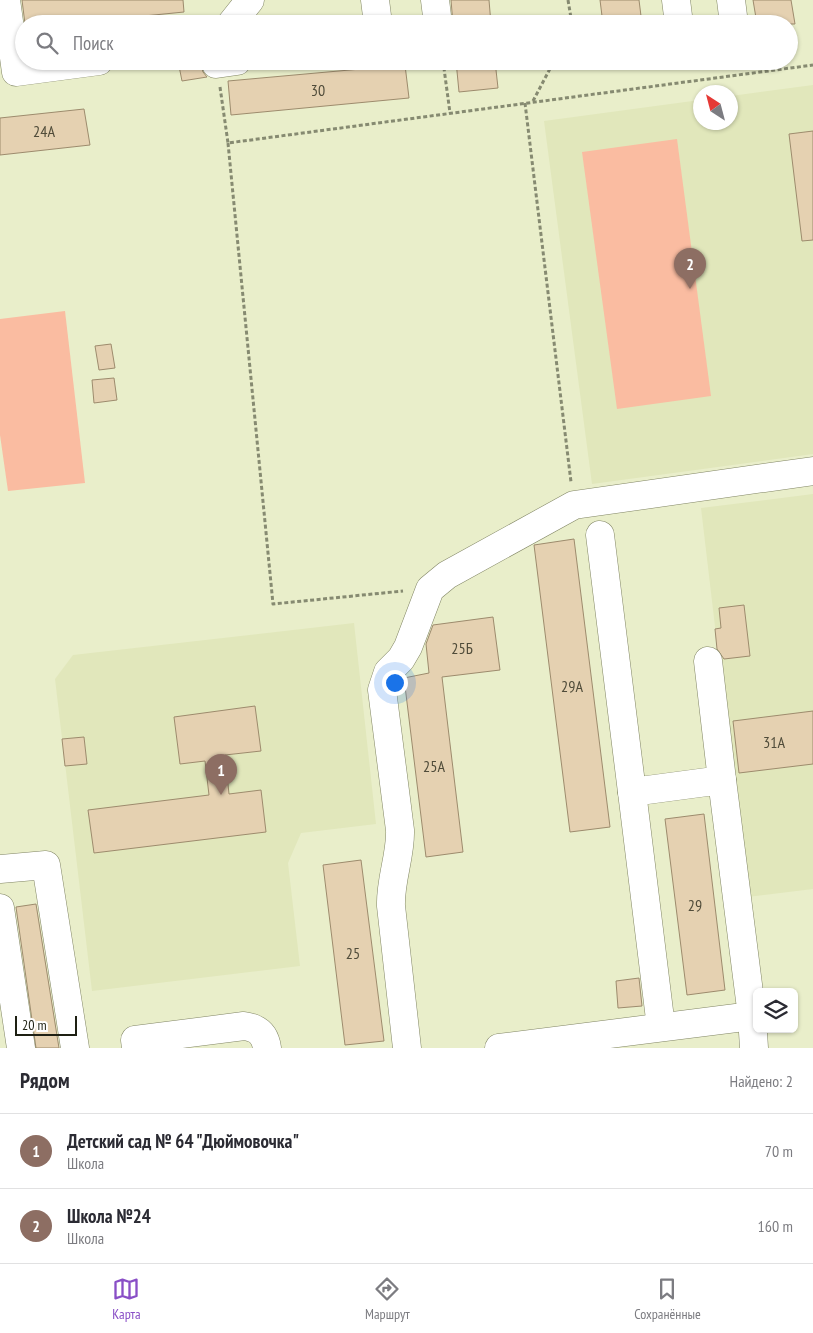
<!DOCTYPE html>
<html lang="ru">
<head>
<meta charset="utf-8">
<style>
	:root { --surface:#fff; --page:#f7f7f7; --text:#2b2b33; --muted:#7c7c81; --line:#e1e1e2; --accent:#894fc6 }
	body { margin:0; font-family:"PT Sans Narrow",sans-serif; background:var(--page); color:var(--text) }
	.controls { position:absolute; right:15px; bottom:15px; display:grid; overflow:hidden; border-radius:8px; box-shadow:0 1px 4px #0004 }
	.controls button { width:45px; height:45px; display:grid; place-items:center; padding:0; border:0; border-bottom:1px solid var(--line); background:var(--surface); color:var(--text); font:25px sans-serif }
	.compass { position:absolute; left:693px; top:85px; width:45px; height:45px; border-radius:50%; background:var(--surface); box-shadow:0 1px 4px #0004; rotate:324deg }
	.scale { position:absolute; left:15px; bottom:12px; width:62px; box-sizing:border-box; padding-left:5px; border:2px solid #1e2013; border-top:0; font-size:14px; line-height:18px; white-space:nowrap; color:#1e2013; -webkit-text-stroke:4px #fff; paint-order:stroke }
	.you { position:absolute; left:394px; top:682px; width:18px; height:18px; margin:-12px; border:4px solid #fff; border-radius:50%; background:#1a73e8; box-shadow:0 0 0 8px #1a73e833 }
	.badge { display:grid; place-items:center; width:32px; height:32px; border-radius:50%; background:var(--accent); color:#fff; font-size:16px; font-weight:700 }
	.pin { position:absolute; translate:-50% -41px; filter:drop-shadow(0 1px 2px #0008) }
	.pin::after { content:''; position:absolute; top:26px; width:18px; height:15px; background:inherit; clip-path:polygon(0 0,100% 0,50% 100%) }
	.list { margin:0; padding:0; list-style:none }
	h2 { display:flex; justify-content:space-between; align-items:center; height:65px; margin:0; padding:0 20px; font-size:21px }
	h2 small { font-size:16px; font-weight:400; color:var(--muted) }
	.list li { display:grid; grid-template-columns:32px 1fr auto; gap:15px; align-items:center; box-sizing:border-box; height:75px; padding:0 20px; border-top:1px solid var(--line) }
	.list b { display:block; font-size:19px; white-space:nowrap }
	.list p { margin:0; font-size:16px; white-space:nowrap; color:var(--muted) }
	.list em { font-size:16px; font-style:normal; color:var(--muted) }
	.icon { flex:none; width:28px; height:28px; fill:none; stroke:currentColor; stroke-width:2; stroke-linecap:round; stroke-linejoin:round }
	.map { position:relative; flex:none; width:813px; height:1048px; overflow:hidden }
	.search { position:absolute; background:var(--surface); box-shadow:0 1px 4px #0004; left:15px; right:15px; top:15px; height:55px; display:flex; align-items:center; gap:12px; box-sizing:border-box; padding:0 18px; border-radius:28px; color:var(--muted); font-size:19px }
	.sheet { height:215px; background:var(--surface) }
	nav { display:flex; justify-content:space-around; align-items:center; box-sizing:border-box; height:70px; border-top:1px solid var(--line); background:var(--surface); font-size:14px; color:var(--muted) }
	nav a { display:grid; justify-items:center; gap:2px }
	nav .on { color:var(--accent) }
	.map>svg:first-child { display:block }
	.built { fill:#e1e7bb }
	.green { fill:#fabca1 }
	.building { fill:#e5d1b1; stroke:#9d8b6d }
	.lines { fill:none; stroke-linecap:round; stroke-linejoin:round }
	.minor-casing { stroke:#818564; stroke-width:29 }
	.path { stroke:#868a71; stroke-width:3; stroke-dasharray:4 2.5; stroke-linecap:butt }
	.minor { stroke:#fff; stroke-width:28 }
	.labels { text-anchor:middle; stroke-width:4; stroke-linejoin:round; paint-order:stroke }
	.number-label { font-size:16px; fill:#504c3a }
</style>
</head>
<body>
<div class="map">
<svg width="813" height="1048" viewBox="0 0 813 1048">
	<rect width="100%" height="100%" fill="#e9eeca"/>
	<!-- built -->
	<g class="built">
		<path d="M813 85V454L592 484 544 121 700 100V122H730L731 96Z"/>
		<path d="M813 494V889L747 897 701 508Z"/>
		<path d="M354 623 376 824 301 833 288 863 300 966 92 991 55 679 73 655Z"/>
	</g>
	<!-- green -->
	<g class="green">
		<path d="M677 139 711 396 617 409 582 152Z"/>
		<path d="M65 311 85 483 8 491 0 435V319Z"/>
	</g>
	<!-- building -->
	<g class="building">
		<path d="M22 0H183L184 12 64 24H25Z"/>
		<path d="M451 0H489L491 24H453Z"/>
		<path d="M600 0H639L642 24H603Z"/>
		<path d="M753 0H791L795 24H757Z"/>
		<path d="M178 61H200L203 72 207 77 182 81Z"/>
		<path d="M456 61H495L498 88 459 92Z"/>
		<path d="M405 65 409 98 231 115 228 81Z"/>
		<path d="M84 109 90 145 0 155V118Z"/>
		<path d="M813 131V240L802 241 789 134Z"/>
		<path d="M111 344 115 368 99 370 95 346Z"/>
		<path d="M114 378 117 400 94 403 92 380Z"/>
		<path d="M574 539 610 827 570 832 534 545Z"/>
		<path d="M744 605 750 656 724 659 717 649 715 629 721 628 719 608Z"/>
		<path d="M493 617 500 670 442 677 463 852 426 857 404 678 429 673 426 644 433 625Z"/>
		<path d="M255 706 261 751 225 755 229 794 261 790 266 832 94 853 88 810 209 795 205 761 180 764 174 717Z"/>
		<path d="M813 711V764L739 773 733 721Z"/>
		<path d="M84 737 87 764 65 766 62 739Z"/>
		<path d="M704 814 725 990 687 995 665 819Z"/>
		<path d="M361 860 384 1041 345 1045 323 865Z"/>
		<path d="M36 904 59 1048H36L16 907Z"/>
		<path d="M639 978 642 1006 618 1008 616 981Z"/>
	</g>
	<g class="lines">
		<!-- minor casing -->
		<g class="minor-casing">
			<g id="minor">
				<path d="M6 0 16 72 99 61"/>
				<path d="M375 0 378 24"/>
				<path d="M435 0 438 24"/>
				<path d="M676 0 679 24"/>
				<path d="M731 0 734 24"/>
				<path d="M231 24 250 0"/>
				<path d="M216 61V64L237 61"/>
				<path d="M708 661 722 780"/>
				<path d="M632 792 661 1027"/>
				<path d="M0 869 46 865 75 1048"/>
				<path d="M0 908 21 1048"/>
				<path d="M752 1016 754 1048"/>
				<path d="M136 1048 135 1040 244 1026C258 1028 265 1034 267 1048"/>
				<path d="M407 1048 391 906C390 880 401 855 400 830L382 690 388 672 401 659 408 647 430 589 447 575 574 505 813 471"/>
				<path d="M499 1048 752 1016 722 780 632 792 600 535"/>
			</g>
		</g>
		<!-- path -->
		<g class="path">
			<path d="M568 0 571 18 568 24"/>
			<path d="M443 61 450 113"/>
			<path d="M220 87 228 143 813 65"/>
			<path d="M533 101 554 61"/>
			<path d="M525 103 571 482"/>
			<path d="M228 143 273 604 403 591"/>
		</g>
		<!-- minor -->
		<use href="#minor" class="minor"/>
	</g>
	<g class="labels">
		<!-- number labels -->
		<g class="number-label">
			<text x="318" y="96">30</text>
			<text x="44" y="137">24А</text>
			<text x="462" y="654">25Б</text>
			<text x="572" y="692">29А</text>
			<text x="774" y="748">31А</text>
			<text x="434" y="772">25А</text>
			<text x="695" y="911">29</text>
			<text x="353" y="959">25</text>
		</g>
	</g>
</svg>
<div class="controls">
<button><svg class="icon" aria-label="layers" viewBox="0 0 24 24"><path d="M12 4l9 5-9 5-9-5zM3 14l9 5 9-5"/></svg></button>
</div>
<svg class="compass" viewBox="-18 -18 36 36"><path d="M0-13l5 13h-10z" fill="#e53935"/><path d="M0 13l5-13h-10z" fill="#7c7c81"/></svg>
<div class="scale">20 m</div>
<div class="you"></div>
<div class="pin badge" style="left:221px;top:795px;background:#8d6e63">1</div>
<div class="pin badge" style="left:690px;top:289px;background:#8d6e63">2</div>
<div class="search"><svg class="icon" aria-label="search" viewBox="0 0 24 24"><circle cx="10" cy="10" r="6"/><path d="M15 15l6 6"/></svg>Поиск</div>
</div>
<section class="sheet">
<h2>Рядом<small>Найдено: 2</small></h2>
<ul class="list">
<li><span class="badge" style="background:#8d6e63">1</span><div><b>Детский сад № 64 &quot;Дюймовочка&quot;</b><p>Школа</p></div><em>70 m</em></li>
<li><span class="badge" style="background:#8d6e63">2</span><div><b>Школа №24</b><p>Школа</p></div><em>160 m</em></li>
</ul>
</section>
<nav>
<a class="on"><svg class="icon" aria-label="map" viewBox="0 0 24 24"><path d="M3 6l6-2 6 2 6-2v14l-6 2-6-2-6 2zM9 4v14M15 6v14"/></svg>Карта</a>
<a><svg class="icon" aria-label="directions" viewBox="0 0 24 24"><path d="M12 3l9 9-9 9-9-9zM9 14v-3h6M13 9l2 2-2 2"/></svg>Маршрут</a>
<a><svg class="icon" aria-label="saved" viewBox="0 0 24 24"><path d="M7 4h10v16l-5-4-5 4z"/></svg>Сохранённые</a>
</nav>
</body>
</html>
